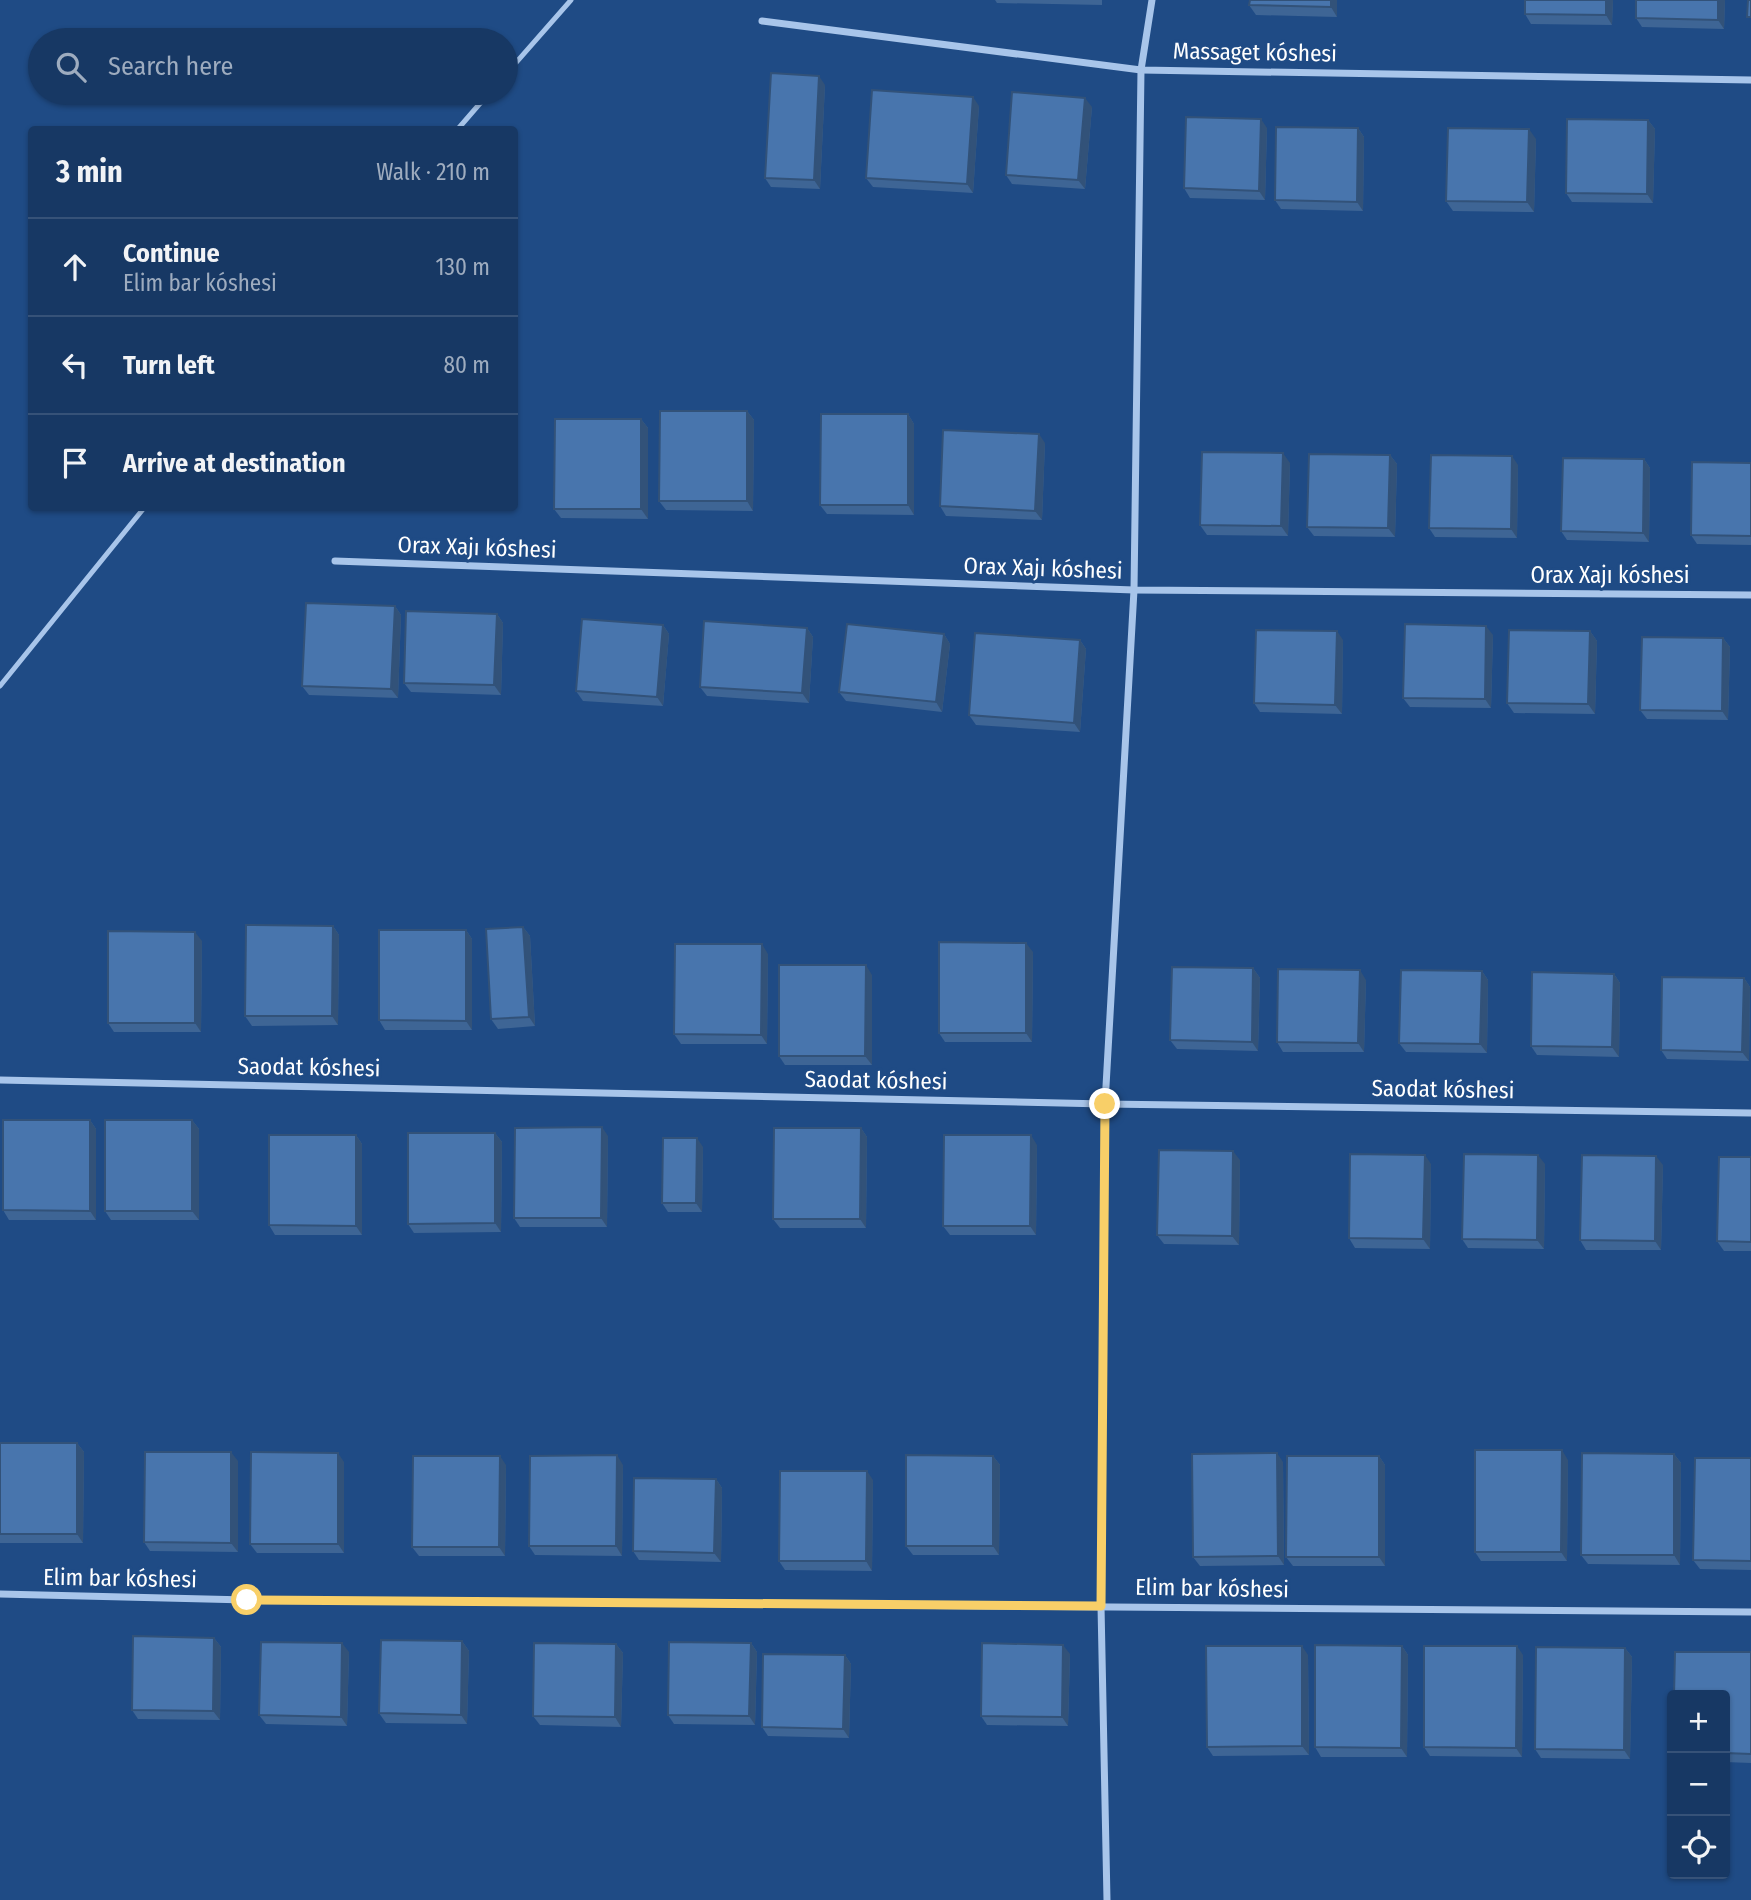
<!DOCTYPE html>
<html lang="en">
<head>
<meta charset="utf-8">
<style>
	:root { --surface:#173864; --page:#203f6a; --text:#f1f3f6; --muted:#9eacbf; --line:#365278 }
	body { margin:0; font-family:"Fira Sans Condensed",sans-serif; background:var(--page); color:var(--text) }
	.controls { position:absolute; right:21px; bottom:21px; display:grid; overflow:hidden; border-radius:7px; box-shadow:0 2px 5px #0004 }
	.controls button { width:63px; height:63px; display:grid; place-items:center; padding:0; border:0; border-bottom:2px solid var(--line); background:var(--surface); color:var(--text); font:35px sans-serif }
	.stop { position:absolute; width:21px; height:21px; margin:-16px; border:5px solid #f8cf68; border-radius:50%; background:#fff }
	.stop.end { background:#f8cf68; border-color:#fff; box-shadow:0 2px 7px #0008 }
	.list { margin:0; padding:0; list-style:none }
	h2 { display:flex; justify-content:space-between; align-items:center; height:91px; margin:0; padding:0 28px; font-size:30px }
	h2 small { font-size:23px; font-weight:400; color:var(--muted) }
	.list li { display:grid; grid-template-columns:46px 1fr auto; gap:21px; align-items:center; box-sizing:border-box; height:98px; padding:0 28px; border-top:2px solid var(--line) }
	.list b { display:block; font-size:26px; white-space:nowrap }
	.list p { margin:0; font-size:23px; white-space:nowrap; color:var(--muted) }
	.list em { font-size:23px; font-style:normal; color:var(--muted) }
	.icon { flex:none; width:38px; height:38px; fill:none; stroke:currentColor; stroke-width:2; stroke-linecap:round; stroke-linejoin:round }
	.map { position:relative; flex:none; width:1751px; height:1900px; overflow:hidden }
	.search { position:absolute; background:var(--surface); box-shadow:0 2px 5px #0004; left:28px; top:28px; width:490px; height:77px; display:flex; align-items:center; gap:18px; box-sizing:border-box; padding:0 24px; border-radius:38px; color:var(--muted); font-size:26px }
	.panel { position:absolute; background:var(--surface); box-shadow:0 2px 5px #0004; left:28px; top:126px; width:490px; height:385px; border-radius:7px }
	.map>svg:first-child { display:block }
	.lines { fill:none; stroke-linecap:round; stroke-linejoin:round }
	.lane { stroke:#a8c5ea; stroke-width:5 }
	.street { stroke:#a8c5ea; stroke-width:7 }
	.wall { fill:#3e6595 }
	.shaded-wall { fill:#325279 }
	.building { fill:#4875ad; stroke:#325279; stroke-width:2 }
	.route { stroke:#f8cf68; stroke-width:9 }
	.labels { text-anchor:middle; stroke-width:6; stroke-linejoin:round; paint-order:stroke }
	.street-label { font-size:23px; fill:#fff; stroke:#1f4b85 }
</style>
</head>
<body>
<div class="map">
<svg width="1751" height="1900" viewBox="0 0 1751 1900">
	<rect width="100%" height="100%" fill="#1f4b85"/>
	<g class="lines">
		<!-- lane -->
		<g class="lane">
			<path d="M506 74 571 0"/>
			<path d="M457 130 489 93"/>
			<path d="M0 686 144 508"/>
		</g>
		<!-- street -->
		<g class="street">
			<path d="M762 21 1141 70 1751 80"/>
			<path d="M335 561 1134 590 1751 595"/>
			<path d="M0 1080 1105 1104 1751 1113"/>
			<path d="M0 1594 247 1600 1751 1612"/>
			<path d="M1107 1900 1101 1606 1105 1104 1134 590 1141 70 1152 0"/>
		</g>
	</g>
	<!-- wall -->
	<g class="wall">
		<path d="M995 0H1102V5L997 3Z"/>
		<path d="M1250 0H1337V17L1256 15 1249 5Z"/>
		<path d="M1525 0H1613L1612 25 1531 24 1525 14Z"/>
		<path d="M1636 0H1725L1724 29 1642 27 1636 18Z"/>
		<path d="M825 85 820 189 771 187 765 178Z"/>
		<path d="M979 106 973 193 873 187 866 178Z"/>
		<path d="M1092 107 1085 189 1012 184 1006 175Z"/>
		<path d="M1648 120 1655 129 1653 203 1572 202 1566 193Z"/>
		<path d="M1267 128 1265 200 1190 198 1184 188Z"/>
		<path d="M1358 128 1364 137 1363 211 1281 209 1275 200Z"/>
		<path d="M1536 139 1534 212 1453 211 1446 201Z"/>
		<path d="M747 411 754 420 753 511 666 510 659 501Z"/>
		<path d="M908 414 914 424V515L827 514 820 505Z"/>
		<path d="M641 419 648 428V519L561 518 554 509Z"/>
		<path d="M1045 443 1042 520 946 516 940 506Z"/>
		<path d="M1390 455 1397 464 1395 537 1314 536 1307 527Z"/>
		<path d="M1644 459 1650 468 1649 542 1567 540 1561 531Z"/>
		<path d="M1290 463 1288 536 1207 535 1200 525Z"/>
		<path d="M1751 463V545L1697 544 1691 535Z"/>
		<path d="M1518 465 1517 538 1435 537 1429 528Z"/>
		<path d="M481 508H513V509Z"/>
		<path d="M395 606 401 615 398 698 309 695 302 686Z"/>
		<path d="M497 614 503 623 501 695 411 692 404 683Z"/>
		<path d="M663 625 669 634 663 706 583 701 576 691Z"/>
		<path d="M807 628 813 637 809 703 707 696 700 687Z"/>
		<path d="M1590 631 1597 641 1595 714 1514 713 1507 703Z"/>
		<path d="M944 634 950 644 942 712 846 701 839 692Z"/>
		<path d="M1493 635 1491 708 1410 707 1403 698Z"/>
		<path d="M1723 638 1730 647 1728 720 1647 719 1640 710Z"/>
		<path d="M1080 640 1086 649 1080 732 976 725 969 715Z"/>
		<path d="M1343 640 1342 714 1260 712 1254 703Z"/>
		<path d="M333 926 339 935 338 1025 252 1026 245 1016Z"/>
		<path d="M523 927 530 936 535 1026 498 1029 491 1019Z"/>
		<path d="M466 930 472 939V1030H385L379 1020Z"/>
		<path d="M202 941 201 1032H114L108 1023Z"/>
		<path d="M1033 952 1032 1042H945L939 1033Z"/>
		<path d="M768 954 767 1044H681L674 1034Z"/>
		<path d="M1253 968 1260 978 1258 1051 1177 1049 1170 1040Z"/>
		<path d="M1482 971 1488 980 1487 1053 1406 1052 1399 1043Z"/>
		<path d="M1614 974 1620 983 1619 1057 1537 1055 1531 1046Z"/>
		<path d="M872 975V1065H785L779 1056Z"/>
		<path d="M1744 978 1750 987 1749 1061 1667 1059 1661 1050Z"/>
		<path d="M1366 980 1364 1052H1283L1277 1042Z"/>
		<path d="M90 1120 96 1129V1220H9L3 1210Z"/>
		<path d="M192 1120 199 1129V1220H111L105 1211Z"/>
		<path d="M861 1128 867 1137 866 1228H780L773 1219Z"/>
		<path d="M495 1133 502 1142 501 1232 414 1233 408 1224Z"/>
		<path d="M356 1135 362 1144V1235H275L269 1225Z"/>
		<path d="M608 1136 607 1227H520L514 1218Z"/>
		<path d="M1037 1145 1036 1235H950L943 1226Z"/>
		<path d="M703 1147 702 1212H668L662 1203Z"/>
		<path d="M1751 1157V1251H1724L1717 1241Z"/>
		<path d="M1240 1160 1239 1245 1164 1244 1157 1235Z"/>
		<path d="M1431 1164 1430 1249 1355 1248 1349 1238Z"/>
		<path d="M1545 1164 1544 1249 1468 1248 1462 1239Z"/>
		<path d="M1663 1165 1661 1250H1586L1580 1240Z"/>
		<path d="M0 1443H77L84 1452 83 1543H0Z"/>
		<path d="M1674 1454 1681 1463 1680 1565 1588 1564 1581 1555Z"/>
		<path d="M993 1456 1000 1465 999 1555H913L906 1546Z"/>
		<path d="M1379 1456 1385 1465V1566H1293L1286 1557Z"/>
		<path d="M1751 1458V1570L1700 1569 1693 1560Z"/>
		<path d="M1568 1460 1567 1561H1481L1475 1552Z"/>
		<path d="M238 1461V1552L150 1551 144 1542Z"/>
		<path d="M344 1462V1553H257L250 1544Z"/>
		<path d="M1283 1462 1284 1565 1200 1566 1193 1557Z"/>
		<path d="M506 1465 505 1556H419L412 1547Z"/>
		<path d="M623 1465 622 1556 535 1555 529 1546Z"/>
		<path d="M716 1479 722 1488 721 1562 639 1560 633 1551Z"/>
		<path d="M873 1480 872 1571 785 1570 779 1561Z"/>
		<path d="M214 1638 221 1647 220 1720 138 1719 132 1710Z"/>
		<path d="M462 1641 469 1651 467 1724 386 1723 379 1713Z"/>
		<path d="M751 1643 757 1652 755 1725 674 1724 668 1715Z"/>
		<path d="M616 1644 623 1653 621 1727 540 1725 533 1716Z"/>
		<path d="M1402 1646 1408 1655 1407 1757H1321L1315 1747Z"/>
		<path d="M1625 1648 1632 1657 1630 1759 1541 1758 1535 1749Z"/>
		<path d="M349 1652 347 1726 266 1724 259 1715Z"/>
		<path d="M1751 1652V1763L1725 1762V1695Z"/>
		<path d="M1070 1654 1068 1726 987 1725 981 1716Z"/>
		<path d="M845 1655 851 1664 849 1738 768 1736 762 1727Z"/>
		<path d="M1308 1655 1309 1755 1213 1756 1207 1747Z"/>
		<path d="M1523 1655 1522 1757 1430 1756 1424 1747Z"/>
	</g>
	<!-- shaded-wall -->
	<g class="shaded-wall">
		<path d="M1331 0H1337V17L1331 7Z"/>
		<path d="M1606 0H1613L1612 25 1606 15Z"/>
		<path d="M1718 0H1725L1724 29 1718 20Z"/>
		<path d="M819 76 825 85 820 189 814 180Z"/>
		<path d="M973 97 979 106 973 193 967 184Z"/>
		<path d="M1085 98 1092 107 1085 189 1078 180Z"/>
		<path d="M1261 119 1267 128 1265 200 1259 191Z"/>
		<path d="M1648 120 1655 129 1653 203 1647 194Z"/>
		<path d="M1358 128 1364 137 1363 211 1357 202Z"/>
		<path d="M1529 129 1536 139 1534 212 1527 202Z"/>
		<path d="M514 400 518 405 514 476Z"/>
		<path d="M747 411 754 420 753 511 747 501Z"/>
		<path d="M908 414 914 424V515L908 505Z"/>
		<path d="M641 419 648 428V519L641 509Z"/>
		<path d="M1039 434 1045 443 1042 520 1035 511Z"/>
		<path d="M1283 453 1290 463 1288 536 1281 526Z"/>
		<path d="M1390 455 1397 464 1395 537 1388 528Z"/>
		<path d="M1512 456 1518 465 1517 538 1511 529Z"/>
		<path d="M1644 459 1650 468 1649 542 1643 533Z"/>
		<path d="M395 606 401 615 398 698 391 689Z"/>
		<path d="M497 614 503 623 501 695 494 685Z"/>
		<path d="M663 625 669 634 663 706 657 697Z"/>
		<path d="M1486 626 1493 635 1491 708 1485 699Z"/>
		<path d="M807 628 813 637 809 703 802 693Z"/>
		<path d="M1337 631 1343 640 1342 714 1335 705Z"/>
		<path d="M1590 631 1597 641 1595 714 1588 704Z"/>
		<path d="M944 634 950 644 942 712 936 702Z"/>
		<path d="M1723 638 1730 647 1728 720 1722 711Z"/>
		<path d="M1080 640 1086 649 1080 732 1074 723Z"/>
		<path d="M333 926 339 935 338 1025 332 1016Z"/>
		<path d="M523 927 530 936 535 1026 529 1017Z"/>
		<path d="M466 930 472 939V1030L466 1021Z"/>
		<path d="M195 932 202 941 201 1032 195 1023Z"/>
		<path d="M1026 943 1033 952 1032 1042 1026 1033Z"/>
		<path d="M762 944 768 954 767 1044 761 1035Z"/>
		<path d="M866 965 872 975V1065L865 1056Z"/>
		<path d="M1253 968 1260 978 1258 1051 1252 1042Z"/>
		<path d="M1360 970 1366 980 1364 1052 1358 1043Z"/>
		<path d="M1482 971 1488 980 1487 1053 1480 1044Z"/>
		<path d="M1614 974 1620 983 1619 1057 1612 1047Z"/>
		<path d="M1744 978 1750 987 1749 1061 1742 1052Z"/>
		<path d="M90 1120 96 1129V1220L90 1211Z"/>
		<path d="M192 1120 199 1129V1220L192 1211Z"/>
		<path d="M602 1127 608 1136 607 1227 601 1218Z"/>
		<path d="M861 1128 867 1137 866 1228 860 1219Z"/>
		<path d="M495 1133 502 1142 501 1232 495 1223Z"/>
		<path d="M356 1135 362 1144V1235L356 1226Z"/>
		<path d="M1031 1135 1037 1145 1036 1235 1030 1226Z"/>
		<path d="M697 1138 703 1147 702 1212 696 1203Z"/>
		<path d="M1233 1151 1240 1160 1239 1245 1232 1236Z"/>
		<path d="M1425 1155 1431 1164 1430 1249 1423 1239Z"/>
		<path d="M1538 1155 1545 1164 1544 1249 1537 1240Z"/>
		<path d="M1656 1156 1663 1165 1661 1250 1655 1241Z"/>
		<path d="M77 1443 84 1452 83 1543 77 1534Z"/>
		<path d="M1562 1450 1568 1460 1567 1561 1561 1552Z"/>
		<path d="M231 1452 238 1461V1552L231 1543Z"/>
		<path d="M338 1453 344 1462V1553L338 1544Z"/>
		<path d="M1277 1453 1283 1462 1284 1565 1278 1556Z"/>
		<path d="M1674 1454 1681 1463 1680 1565 1674 1555Z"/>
		<path d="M617 1455 623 1465 622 1556 616 1546Z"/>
		<path d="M500 1456 506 1465 505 1556 499 1547Z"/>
		<path d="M993 1456 1000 1465 999 1555 993 1546Z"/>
		<path d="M1379 1456 1385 1465V1566L1379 1557Z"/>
		<path d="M867 1471 873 1480 872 1571 866 1561Z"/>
		<path d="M716 1479 722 1488 721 1562 714 1553Z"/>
		<path d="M214 1638 221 1647 220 1720 213 1711Z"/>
		<path d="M462 1641 469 1651 467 1724 461 1715Z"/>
		<path d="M342 1643 349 1652 347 1726 341 1717Z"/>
		<path d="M751 1643 757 1652 755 1725 749 1716Z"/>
		<path d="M616 1644 623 1653 621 1727 615 1717Z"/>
		<path d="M1063 1645 1070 1654 1068 1726 1062 1717Z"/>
		<path d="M1302 1646 1308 1655 1309 1755 1302 1746Z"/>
		<path d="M1402 1646 1408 1655 1407 1757 1401 1748Z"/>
		<path d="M1517 1646 1523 1655 1522 1757 1516 1748Z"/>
		<path d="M1625 1648 1632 1657 1630 1759 1624 1750Z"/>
		<path d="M845 1655 851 1664 849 1738 843 1729Z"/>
	</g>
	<!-- building -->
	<g class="building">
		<path d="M1250 0H1331V7L1249 5Z"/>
		<path d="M1525 0H1606V15L1525 14Z"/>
		<path d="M1636 0H1718V20L1636 18Z"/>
		<path d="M1748 0H1751V17H1747Z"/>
		<path d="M771 73 819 76 814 180 765 178Z"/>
		<path d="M872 90 973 97 967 184 866 178Z"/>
		<path d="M1012 92 1085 98 1078 180 1006 175Z"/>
		<path d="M1186 117 1261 119 1259 191 1184 188Z"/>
		<path d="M1567 119 1648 120 1647 194 1566 193Z"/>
		<path d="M1276 127 1358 128 1357 202 1275 200Z"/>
		<path d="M1448 128 1529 129 1527 202 1446 201Z"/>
		<path d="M660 411H747V501H659Z"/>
		<path d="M821 414H908V505H820Z"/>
		<path d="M555 419H641V509H554Z"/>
		<path d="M943 430 1039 434 1035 511 940 506Z"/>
		<path d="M1202 452 1283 453 1281 526 1200 525Z"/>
		<path d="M1309 454 1390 455 1388 528 1307 527Z"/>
		<path d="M1431 455 1512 456 1511 529 1429 528Z"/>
		<path d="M1563 458 1644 459 1643 533 1561 531Z"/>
		<path d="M1692 462 1751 463V536L1691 535Z"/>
		<path d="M306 603 395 606 391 689 302 686Z"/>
		<path d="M406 611 497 614 494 685 404 683Z"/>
		<path d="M582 619 663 625 657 697 576 691Z"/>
		<path d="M704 621 807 628 802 693 700 687Z"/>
		<path d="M847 624 944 634 936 702 839 692Z"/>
		<path d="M1405 624 1486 626 1485 699 1403 698Z"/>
		<path d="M1256 630 1337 631 1335 705 1254 703Z"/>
		<path d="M1509 630 1590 631 1588 704 1507 703Z"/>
		<path d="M975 633 1080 640 1074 723 969 715Z"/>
		<path d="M1642 637 1723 638 1722 711 1640 710Z"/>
		<path d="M246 925 333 926 332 1016H245Z"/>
		<path d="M523 927 529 1017 491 1019 486 929Z"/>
		<path d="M379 930H466V1021L379 1020Z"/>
		<path d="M108 931 195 932V1023H108Z"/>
		<path d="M939 942 1026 943V1033H939Z"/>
		<path d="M675 944H762L761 1035 674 1034Z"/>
		<path d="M779 965H866L865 1056H779Z"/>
		<path d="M1172 967 1253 968 1252 1042 1170 1040Z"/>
		<path d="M1278 969 1360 970 1358 1043 1277 1042Z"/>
		<path d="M1401 970 1482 971 1480 1044 1399 1043Z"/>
		<path d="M1532 972 1614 974 1612 1047 1531 1046Z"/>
		<path d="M1662 977 1744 978 1742 1052 1661 1050Z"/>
		<path d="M3 1120H90V1211L3 1210Z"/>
		<rect x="105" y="1120" width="87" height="91"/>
		<path d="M602 1127 601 1218H514L515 1128Z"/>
		<path d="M774 1128H861L860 1219H773Z"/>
		<path d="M408 1133H495V1223L408 1224Z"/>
		<path d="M269 1135H356V1226L269 1225Z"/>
		<path d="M944 1135H1031L1030 1226H943Z"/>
		<path d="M663 1138H697L696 1203H662Z"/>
		<path d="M1159 1150 1233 1151 1232 1236 1157 1235Z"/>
		<path d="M1350 1154 1425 1155 1423 1239 1349 1238Z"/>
		<path d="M1464 1154 1538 1155 1537 1240 1462 1239Z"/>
		<path d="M1582 1155 1656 1156 1655 1241 1580 1240Z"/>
		<path d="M1719 1157H1751V1242L1717 1241Z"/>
		<rect x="0" y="1443" width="77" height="91"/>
		<path d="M1475 1450H1562L1561 1552H1475Z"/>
		<path d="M145 1452H231V1543L144 1542Z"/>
		<path d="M251 1452 338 1453V1544H250Z"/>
		<path d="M1277 1453 1278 1556 1193 1557 1192 1454Z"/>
		<path d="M1582 1453 1674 1454V1555H1581Z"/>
		<path d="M617 1455 616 1546H529L530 1456Z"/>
		<path d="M906 1455 993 1456V1546H906Z"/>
		<path d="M413 1456H500L499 1547H412Z"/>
		<path d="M1287 1456H1379V1557H1286Z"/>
		<path d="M1695 1458H1751V1561L1693 1560Z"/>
		<path d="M780 1471H867L866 1561H779Z"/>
		<path d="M634 1478 716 1479 714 1553 633 1551Z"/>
		<path d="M133 1636 214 1638 213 1711 132 1710Z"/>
		<path d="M381 1640 462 1641 461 1715 379 1713Z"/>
		<path d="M261 1642 342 1643 341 1717 259 1715Z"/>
		<path d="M669 1642 751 1643 749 1716 668 1715Z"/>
		<path d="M534 1643 616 1644 615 1717 533 1716Z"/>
		<path d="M982 1643 1063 1645 1062 1717 981 1716Z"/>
		<path d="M1315 1645 1402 1646 1401 1748 1315 1747Z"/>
		<path d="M1206 1646H1302V1746L1207 1747Z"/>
		<path d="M1424 1646H1517L1516 1748 1424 1747Z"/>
		<path d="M1536 1647 1625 1648 1624 1750 1535 1749Z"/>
		<path d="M1675 1652H1751V1754L1725 1753V1695H1674Z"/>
		<path d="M763 1654 845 1655 843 1729 762 1727Z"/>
	</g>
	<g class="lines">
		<!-- route -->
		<path class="route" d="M247 1600 1101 1606 1105 1104"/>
	</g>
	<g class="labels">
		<!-- street labels -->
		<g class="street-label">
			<text transform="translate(1255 52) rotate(1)" y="8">Massaget kóshesi</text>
			<text transform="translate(477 547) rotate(2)" y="8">Orax Xajı kóshesi</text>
			<text transform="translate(1043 568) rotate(2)" y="8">Orax Xajı kóshesi</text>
			<text x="1610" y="583">Orax Xajı kóshesi</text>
			<text transform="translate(309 1067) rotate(1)" y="8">Saodat kóshesi</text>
			<text transform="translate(876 1080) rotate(1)" y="8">Saodat kóshesi</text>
			<text transform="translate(1443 1089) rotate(1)" y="8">Saodat kóshesi</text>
			<text transform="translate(120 1578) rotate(1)" y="8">Elim bar kóshesi</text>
			<text transform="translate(1212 1588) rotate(1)" y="8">Elim bar kóshesi</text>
		</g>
	</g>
</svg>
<div class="controls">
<button>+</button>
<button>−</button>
<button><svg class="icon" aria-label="locate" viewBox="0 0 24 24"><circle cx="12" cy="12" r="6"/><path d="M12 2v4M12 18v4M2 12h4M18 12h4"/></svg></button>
</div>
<div class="stop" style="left:247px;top:1600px"></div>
<div class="stop end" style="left:1105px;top:1104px"></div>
<div class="search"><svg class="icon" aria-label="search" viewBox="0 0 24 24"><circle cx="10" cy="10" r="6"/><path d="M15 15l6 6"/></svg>Search here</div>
<section class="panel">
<h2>3 min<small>Walk · 210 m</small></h2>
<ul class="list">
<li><svg class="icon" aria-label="ahead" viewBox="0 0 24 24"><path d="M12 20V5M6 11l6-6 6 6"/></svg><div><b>Continue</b><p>Elim bar kóshesi</p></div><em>130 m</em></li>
<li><svg class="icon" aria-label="left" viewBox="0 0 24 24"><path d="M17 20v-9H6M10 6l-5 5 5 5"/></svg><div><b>Turn left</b></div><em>80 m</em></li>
<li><svg class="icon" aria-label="arrive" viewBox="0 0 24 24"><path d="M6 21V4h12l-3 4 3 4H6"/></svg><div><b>Arrive at destination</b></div></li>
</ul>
</section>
</div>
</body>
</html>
